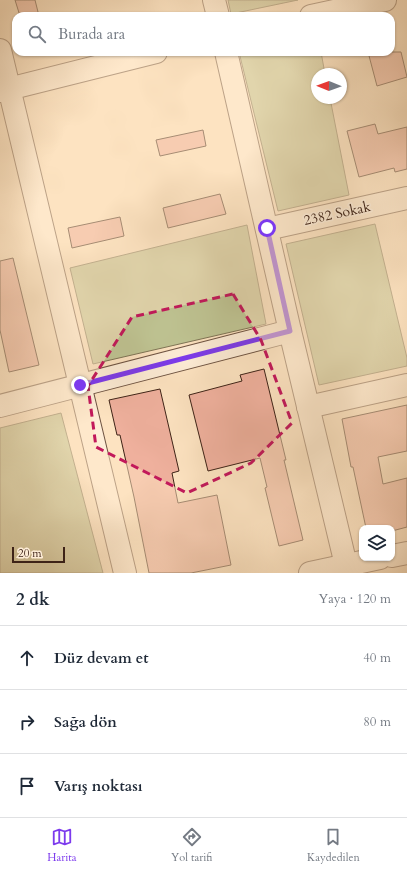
<!DOCTYPE html>
<html lang="tr">
<head>
<meta charset="utf-8">
<style>
	:root { --surface:#fff; --page:#f2f2f3; --text:#1f2937; --muted:#747a83; --line:#e0e1e3; --accent:#7c3aed }
	body { margin:0; font-family:Cardo,serif; background:var(--page); color:var(--text) }
	.controls { position:absolute; right:12px; bottom:12px; display:grid; overflow:hidden; border-radius:8px; box-shadow:0 1px 3px #0004 }
	.controls button { width:36px; height:36px; display:grid; place-items:center; padding:0; border:0; border-bottom:1px solid var(--line); background:var(--surface); color:var(--text); font:20px sans-serif }
	.compass { position:absolute; left:311px; top:68px; width:36px; height:36px; border-radius:50%; background:var(--surface); box-shadow:0 1px 3px #0004; rotate:271deg }
	.scale { position:absolute; left:12px; bottom:10px; width:53px; box-sizing:border-box; padding-left:4px; border:2px solid #3e2317; border-top:0; font-size:11px; line-height:14px; white-space:nowrap; color:#3e2317; -webkit-text-stroke:3px #feedd7; paint-order:stroke }
	.stop { position:absolute; width:12px; height:12px; margin:-9px; border:3px solid #7c3aed; border-radius:50%; background:#fff }
	.stop.end { background:#7c3aed; border-color:#fff; box-shadow:0 1px 4px #0008 }
	.list { margin:0; padding:0; list-style:none }
	h2 { display:flex; justify-content:space-between; align-items:center; height:52px; margin:0; padding:0 16px; font-size:17px }
	h2 small { font-size:13px; font-weight:400; color:var(--muted) }
	.list li { display:grid; grid-template-columns:26px 1fr auto; gap:12px; align-items:center; box-sizing:border-box; height:64px; padding:0 16px; border-top:1px solid var(--line) }
	.list b { display:block; font-size:15px; white-space:nowrap }
	.list em { font-size:13px; font-style:normal; color:var(--muted) }
	.icon { flex:none; width:22px; height:22px; fill:none; stroke:currentColor; stroke-width:2; stroke-linecap:round; stroke-linejoin:round }
	.map { position:relative; flex:none; width:407px; height:573px; overflow:hidden }
	.search { position:absolute; background:var(--surface); box-shadow:0 1px 3px #0004; left:12px; right:12px; top:12px; height:44px; display:flex; align-items:center; gap:10px; box-sizing:border-box; padding:0 14px; border-radius:12px; color:var(--muted); font-size:15px }
	.sheet { height:244px; background:var(--surface) }
	nav { display:flex; justify-content:space-around; align-items:center; box-sizing:border-box; height:56px; border-top:1px solid var(--line); background:var(--surface); font-size:11px; color:var(--muted) }
	nav a { display:grid; justify-items:center; gap:2px }
	nav .on { color:var(--accent) }
	.map>svg:first-child { display:block }
	.green { fill:#bfc493; stroke:#7e7455 }
	.building { fill:#efb09d; stroke:#3e2317 }
	.lines { fill:none; stroke-linecap:round; stroke-linejoin:round }
	.minor-casing { stroke:#6e5342; stroke-width:24 }
	.minor { stroke:#feedd7; stroke-width:22 }
	.route { stroke:#7c3aed; stroke-width:5 }
	.marked { fill:none; stroke:#c2185b; stroke-width:3; stroke-dasharray:8 5; stroke-linejoin:round }
	.labels { text-anchor:middle; stroke-width:3.5; stroke-linejoin:round; paint-order:stroke }
	.street-label { font-size:14px; fill:#3e2317; stroke:#feedd7 }
</style>
</head>
<body>
<div class="map">
<svg width="407" height="573" viewBox="0 0 407 573">
	<rect width="100%" height="100%" fill="#fde3c1"/>
	<filter id="stains"><feTurbulence type="fractalNoise" baseFrequency=".005" numOctaves="4"/><feColorMatrix values="0 0 0 0 .2 0 0 0 0 .09 0 0 0 0 .02 0 0 0 .5 -.17"/></filter>
	<radialGradient id="worn" r=".72"><stop offset=".6" stop-color="#630" stop-opacity="0"/><stop offset="1" stop-color="#630" stop-opacity=".3"/></radialGradient>
	<!-- green -->
	<g class="green">
		<path d="M228 0H298L231 14Z"/>
		<path d="M239 52H321L325 74H317V98H330L349 195 278 211Z"/>
		<path d="M375 224 407 358V366L319 385 286 244Z"/>
		<path d="M247 225 266 324 93 364 70 268Z"/>
		<path d="M61 413 103 573H0V428Z"/>
	</g>
	<!-- building -->
	<g class="building">
		<path d="M15 0H35L39 16H20Z"/>
		<path d="M368 52H401L407 77 377 86Z"/>
		<path d="M375 124 378 134 407 127V169L395 172 394 168 359 177 347 131Z"/>
		<path d="M203 130 206 146 160 156 156 140Z"/>
		<path d="M220 194 226 214 168 228 163 208Z"/>
		<path d="M120 217 124 236 72 248 68 228Z"/>
		<path d="M13 258 39 365 9 372 0 330V261Z"/>
		<path d="M264 369 286 460H284L303 540 279 546 265 488 267 487 260 458 208 471 189 395 242 381 240 375Z"/>
		<path d="M160 389 179 471 172 473 178 503 217 495 231 565 191 573H149L134 497 120 435H117L109 400Z"/>
		<path d="M407 405V451L378 457 383 484 407 478V527L392 531V528H366L353 467H351L342 419Z"/>
	</g>
	<g class="lines">
		<!-- minor casing -->
		<g class="minor-casing">
			<g id="minor">
				<path d="M214 0 218 16"/>
				<path d="M311 16 385 0"/>
				<path d="M0 50 125 573"/>
				<path d="M226 52 290 331 346 565"/>
				<path d="M0 91 156 52"/>
				<path d="M267 229 407 198"/>
				<path d="M0 406 290 331"/>
				<path d="M308 407 407 385"/>
				<path d="M392 556 407 553"/>
				<path d="M310 573 380 558"/>
			</g>
		</g>
		<!-- minor -->
		<use href="#minor" class="minor"/>
	</g>
	<g class="lines">
		<!-- route -->
		<path class="route" d="M80 385 290 331 267 228"/>
	</g>
	<!-- marked area -->
	<path d="M0 0H407V573H0ZM233 294 261 340 292 423 251 463 187 493 96 447 88 386 132 317Z" fill="#fde3c1" fill-opacity=".55" fill-rule="evenodd"/>
	<path class="marked" d="M233 294 261 340 292 423 251 463 187 493 96 447 88 386 132 317Z"/>
	<g class="labels">
		<!-- street labels -->
		<g class="street-label">
			<text transform="translate(337 213) rotate(-12)" y="5">2382 Sokak</text>
		</g>
	</g>
	<rect width="100%" height="100%" filter="url(#stains)"/>
	<rect width="100%" height="100%" fill="url(#worn)"/>
</svg>
<div class="controls">
<button><svg class="icon" aria-label="layers" viewBox="0 0 24 24"><path d="M12 4l9 5-9 5-9-5zM3 14l9 5 9-5"/></svg></button>
</div>
<svg class="compass" viewBox="-18 -18 36 36"><path d="M0-13l5 13h-10z" fill="#e53935"/><path d="M0 13l5-13h-10z" fill="#747a83"/></svg>
<div class="scale">20 m</div>
<div class="stop" style="left:267px;top:228px"></div>
<div class="stop end" style="left:80px;top:385px"></div>
<div class="search"><svg class="icon" aria-label="search" viewBox="0 0 24 24"><circle cx="10" cy="10" r="6"/><path d="M15 15l6 6"/></svg>Burada ara</div>
</div>
<section class="sheet">
<h2>2 dk<small>Yaya · 120 m</small></h2>
<ul class="list">
<li><svg class="icon" aria-label="ahead" viewBox="0 0 24 24"><path d="M12 20V5M6 11l6-6 6 6"/></svg><div><b>Düz devam et</b></div><em>40 m</em></li>
<li><svg class="icon" aria-label="right" viewBox="0 0 24 24"><path d="M7 20v-9h11M14 6l5 5-5 5"/></svg><div><b>Sağa dön</b></div><em>80 m</em></li>
<li><svg class="icon" aria-label="arrive" viewBox="0 0 24 24"><path d="M6 21V4h12l-3 4 3 4H6"/></svg><div><b>Varış noktası</b></div></li>
</ul>
</section>
<nav>
<a class="on"><svg class="icon" aria-label="map" viewBox="0 0 24 24"><path d="M3 6l6-2 6 2 6-2v14l-6 2-6-2-6 2zM9 4v14M15 6v14"/></svg>Harita</a>
<a><svg class="icon" aria-label="directions" viewBox="0 0 24 24"><path d="M12 3l9 9-9 9-9-9zM9 14v-3h6M13 9l2 2-2 2"/></svg>Yol tarifi</a>
<a><svg class="icon" aria-label="saved" viewBox="0 0 24 24"><path d="M7 4h10v16l-5-4-5 4z"/></svg>Kaydedilen</a>
</nav>
</body>
</html>
